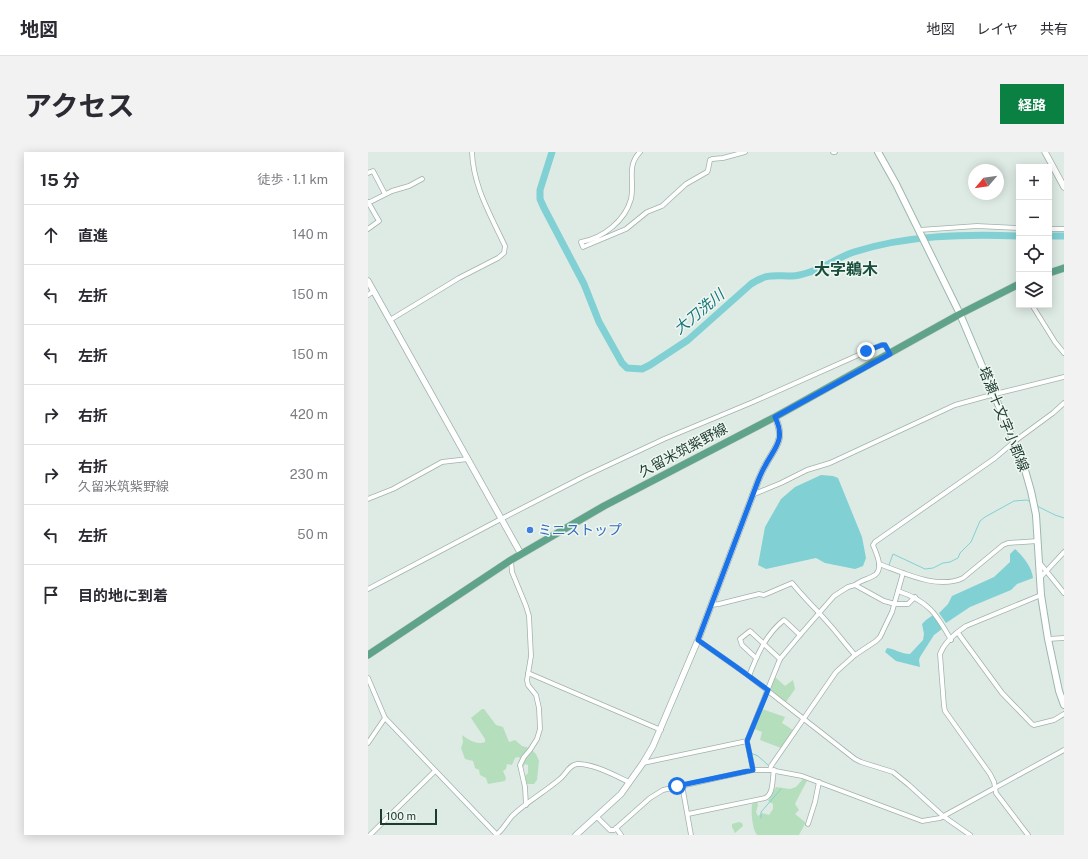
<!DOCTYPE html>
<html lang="ja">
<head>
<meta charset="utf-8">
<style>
	:root { --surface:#fff; --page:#f2f2f3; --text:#2b2b33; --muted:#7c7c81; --line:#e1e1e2; --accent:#0b8043 }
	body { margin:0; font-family:"Public Sans","Noto Sans JP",sans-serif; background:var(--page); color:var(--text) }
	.controls { position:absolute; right:12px; top:12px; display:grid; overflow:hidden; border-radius:0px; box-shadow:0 2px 10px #0003 }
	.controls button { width:36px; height:36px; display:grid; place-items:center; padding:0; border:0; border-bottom:1px solid var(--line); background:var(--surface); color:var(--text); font:20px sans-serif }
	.compass { position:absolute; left:600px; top:12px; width:36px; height:36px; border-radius:50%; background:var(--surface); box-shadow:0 2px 10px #0003; rotate:241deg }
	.scale { position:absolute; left:12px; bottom:10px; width:57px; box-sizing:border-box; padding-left:4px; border:2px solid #1e3b30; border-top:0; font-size:11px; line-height:14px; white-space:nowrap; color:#1e3b30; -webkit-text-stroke:3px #eef7f2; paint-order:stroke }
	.stop { position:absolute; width:12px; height:12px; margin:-9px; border:3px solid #1a73e8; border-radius:50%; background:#fff }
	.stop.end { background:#1a73e8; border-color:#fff; box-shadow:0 1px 4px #0008 }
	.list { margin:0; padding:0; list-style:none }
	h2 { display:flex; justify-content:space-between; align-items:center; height:52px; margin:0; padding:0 16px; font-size:17px }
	h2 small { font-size:13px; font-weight:400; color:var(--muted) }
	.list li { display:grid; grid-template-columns:26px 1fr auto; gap:12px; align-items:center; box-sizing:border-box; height:60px; padding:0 16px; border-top:1px solid var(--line) }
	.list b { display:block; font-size:15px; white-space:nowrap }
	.list p { margin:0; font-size:13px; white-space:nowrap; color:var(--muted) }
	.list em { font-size:13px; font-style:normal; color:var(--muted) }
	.icon { flex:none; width:22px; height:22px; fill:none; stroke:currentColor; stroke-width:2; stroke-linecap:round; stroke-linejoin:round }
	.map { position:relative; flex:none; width:696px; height:683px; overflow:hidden; border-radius:0px }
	header { display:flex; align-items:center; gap:24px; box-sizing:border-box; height:56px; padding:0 20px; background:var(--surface); border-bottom:1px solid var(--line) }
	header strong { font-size:19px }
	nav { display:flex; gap:22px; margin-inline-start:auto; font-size:14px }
	.intro { display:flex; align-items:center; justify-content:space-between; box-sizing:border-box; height:96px; padding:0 24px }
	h1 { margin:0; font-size:28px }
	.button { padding:10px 18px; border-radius:0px; background:var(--accent); color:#fff; font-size:14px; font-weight:700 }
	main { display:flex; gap:24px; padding:0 24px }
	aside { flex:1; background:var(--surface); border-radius:0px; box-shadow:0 2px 10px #0003 }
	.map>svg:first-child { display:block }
	.green { fill:#b5debc }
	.water { fill:#81d0d4 }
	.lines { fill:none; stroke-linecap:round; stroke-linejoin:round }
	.stream { stroke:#81d0d4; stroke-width:1 }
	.river { stroke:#81d0d4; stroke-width:7 }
	.minor-casing { stroke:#a1b3aa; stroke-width:5.5 }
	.tertiary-casing { stroke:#a1b3aa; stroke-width:7 }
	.secondary-casing { stroke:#9cb7ab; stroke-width:8 }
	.primary-casing { stroke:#c0c8c5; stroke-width:8 }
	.minor { stroke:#fff; stroke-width:4 }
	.tertiary { stroke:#fff; stroke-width:5.5 }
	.secondary { stroke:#fff; stroke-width:6 }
	.primary { stroke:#5fa38b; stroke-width:7 }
	.route { stroke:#1a73e8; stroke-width:5 }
	.shop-dot { fill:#3f7fe0; stroke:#eef7f2; stroke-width:1.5 }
	.labels { text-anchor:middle; stroke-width:3; stroke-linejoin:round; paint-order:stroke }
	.street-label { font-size:14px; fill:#1e3b30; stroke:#eef7f2 }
	.shop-label { font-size:14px; fill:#366cbe; stroke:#eef7f2; text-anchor:start }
	.water-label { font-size:15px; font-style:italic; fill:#15747a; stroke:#eef7f2 }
	.quarter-label { font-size:16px; font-weight:bold; fill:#194e3c; stroke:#eef7f2 }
</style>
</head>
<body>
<header>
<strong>地図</strong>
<nav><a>地図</a><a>レイヤ</a><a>共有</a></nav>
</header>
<div class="intro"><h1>アクセス</h1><a class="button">経路</a></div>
<main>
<aside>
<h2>15 分<small>徒歩 · 1.1 km</small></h2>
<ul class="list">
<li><svg class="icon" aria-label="ahead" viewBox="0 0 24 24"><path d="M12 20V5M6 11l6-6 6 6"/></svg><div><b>直進</b></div><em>140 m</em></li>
<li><svg class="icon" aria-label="left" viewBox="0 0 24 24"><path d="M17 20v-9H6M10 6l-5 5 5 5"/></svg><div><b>左折</b></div><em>150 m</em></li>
<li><svg class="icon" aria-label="left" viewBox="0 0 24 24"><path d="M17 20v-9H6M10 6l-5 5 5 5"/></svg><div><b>左折</b></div><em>150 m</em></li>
<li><svg class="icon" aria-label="right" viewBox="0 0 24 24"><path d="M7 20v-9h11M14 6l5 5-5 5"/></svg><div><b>右折</b></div><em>420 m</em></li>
<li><svg class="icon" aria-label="right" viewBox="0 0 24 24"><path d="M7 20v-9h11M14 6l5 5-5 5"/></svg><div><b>右折</b><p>久留米筑紫野線</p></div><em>230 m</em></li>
<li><svg class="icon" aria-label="left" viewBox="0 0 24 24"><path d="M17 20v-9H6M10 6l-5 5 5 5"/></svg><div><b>左折</b></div><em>50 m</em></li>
<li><svg class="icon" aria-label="arrive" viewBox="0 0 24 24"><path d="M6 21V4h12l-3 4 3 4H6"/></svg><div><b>目的地に到着</b></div></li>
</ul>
</aside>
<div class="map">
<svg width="696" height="683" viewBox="0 0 696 683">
	<rect width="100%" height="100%" fill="#deebe4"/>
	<!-- green -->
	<g class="green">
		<path d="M407 525 417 534 425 528 427 537 418 550 402 538Z"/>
		<path d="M114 557H116L128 573 135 575 141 590 147 588 154 594 162 596 168 602 171 609 169 628 166 632H159L157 624 160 621V613L157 612 155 615H149L152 606 150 605 147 606 144 613 139 612 138 617 135 619 138 626 137 629 120 632 118 626 112 623 111 618 107 616 105 609 97 607 93 596 95 590 94 583C101 588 109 593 117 590V587L103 566Z"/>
		<path d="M394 557 417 565 414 571 425 578 413 596 392 588 394 580 386 577Z"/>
		<path d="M435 627 439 629C435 636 431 644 427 652L431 658 427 662 437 670V672L431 683H389C384 676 383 660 384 652L389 650 390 653 388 660 390 664 394 661 401 663 405 657V652L400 649 408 635 422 637 428 635Z"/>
		<path d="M371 670 374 671 375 674 367 681 364 675V672Z"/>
	</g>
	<!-- water -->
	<g class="water">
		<path d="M453 323 465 324 470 326 494 385 498 406 495 414 487 417 457 411 448 406 398 417 390 413 397 375 413 347 427 335Z"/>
		<path d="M647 397C655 404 664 415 665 426L649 432 643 438 602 455 578 471 571 461 580 452 584 444 626 425 642 410V402Z"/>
		<path d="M565 463 573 473 574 477 566 483 552 505 551 508 552 515 528 509 517 500 519 496C527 497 533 502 542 502L555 488 556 482 554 472 558 468Z"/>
	</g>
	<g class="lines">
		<!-- stream -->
		<g class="stream">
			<path d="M669 354 687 363 696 366"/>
			<path d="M521 413 525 402 557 417 565 416 575 411 582 410 590 406 592 401 603 390 612 369 617 365 646 349 659 348 663 350"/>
			<path d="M383 601 390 604 400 613"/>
			<path d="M393 666V660L413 637"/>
		</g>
		<!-- river -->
		<g class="river">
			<path d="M184 0 172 38V47L176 56 216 132 231 170 254 211 259 216 274 217 282 213 320 188 383 132C400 121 406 124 424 124 430 124 436 122 442 120 457 116 470 105 486 100 539 83 596 82 651 84"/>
			<path d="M681 84H696"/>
		</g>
		<!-- minor casing -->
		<g class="minor-casing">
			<g id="minor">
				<path d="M272 0C258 14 267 30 263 47 257 69 235 86 213 90L215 95 258 77 279 60 294 54 318 32 339 20 340 18 342 8 344 7 355 6 377 0"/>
				<path d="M465 0H467"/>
				<path d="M0 21 5 19 17 42"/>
				<path d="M0 50 11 69 0 77"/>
				<path d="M0 51 24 39 41 34 54 27"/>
				<path d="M681 77H696"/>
				<path d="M551 78 609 74 651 76"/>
				<path d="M0 143 6 139"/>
				<path d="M664 153 687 190 696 201"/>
				<path d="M22 168 91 126 130 106 136 101 137 94C123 64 105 34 104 0"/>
				<path d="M384 343 413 331 439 318 462 311 587 253 627 242 696 225"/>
				<path d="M0 347 25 337 74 310 100 307"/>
				<path d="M143 409 144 420 158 454 161 464 163 504 159 528 160 533 168 543 171 556 172 577 169 587 162 598 156 605 152 613 157 635 158 653"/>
				<path d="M671 410 696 441"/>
				<path d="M511 412C536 421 570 438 595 426L635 393 640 391 670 389"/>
				<path d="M672 426 696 400"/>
				<path d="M487 433C493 428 501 427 507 423 516 416 508 401 505 393L507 390 627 306 647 289 685 261 696 251"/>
				<path d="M0 437 133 367 217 324 296 287 385 250 513 193H517L522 202"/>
				<path d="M530 439C560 449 568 461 583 488"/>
				<path d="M343 453 351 452 391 442 396 443 424 431C436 446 449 458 461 472 470 482 478 493 487 503"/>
				<path d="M590 481 634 541 664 572 666 573 686 568 696 562"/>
				<path d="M680 487 696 486"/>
				<path d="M330 488 381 524 487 607 493 610 525 620 541 633 575 664 602 683"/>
				<path d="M388 506 374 493 372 487 382 479 412 507"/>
				<path d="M160 521 293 578"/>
				<path d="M381 524C389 503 398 482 416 468L432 483"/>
				<path d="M0 526 17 566 128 682"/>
				<path d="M0 591 17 566"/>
				<path d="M275 611 379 589"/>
				<path d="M385 618 379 589 412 507 432 483 466 444 480 435 487 433 516 449 527 452H540L547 445"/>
				<path d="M402 618 403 614 468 520 487 503 508 489 512 485 524 460 535 421"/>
				<path d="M314 633 323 683"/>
				<path d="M320 662 397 646C406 642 404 627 406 618"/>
				<path d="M229 665 242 678H246L282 646 295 638 385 618H402L434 624 554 669 572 666 696 598"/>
				<path d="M440 672 447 650 451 630"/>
				<path d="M248 676 253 683"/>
				<path d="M2 683 67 619"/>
				<path d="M128 683C135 678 138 671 144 664 158 650 177 640 193 626 198 622 201 613 209 612 224 611 248 624 261 630"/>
				<path d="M660 683 628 641 626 630 622 622 577 559 576 554 572 502C576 491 589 480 598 474L673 443"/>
			</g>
		</g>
		<!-- tertiary casing -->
		<g class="tertiary-casing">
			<g id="tertiary">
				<path d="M677 0 696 35"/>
				<path d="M0 129 153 402"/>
				<path d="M208 683 253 642 275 611 285 594 330 488 390 329C392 324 394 319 397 314 407 295 418 288 407 265"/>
			</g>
		</g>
		<!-- secondary casing -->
		<g class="secondary-casing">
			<path id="secondary" d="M510 0 528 32 592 162 655 311 663 339 668 363 673 443 680 487 691 539 696 553"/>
		</g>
		<!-- primary casing -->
		<g class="primary-casing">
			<g id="primary">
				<path d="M681 121 696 116"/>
				<path d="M0 503 143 408 236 354 407 265 592 162 651 132"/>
			</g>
		</g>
		<!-- minor -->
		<use href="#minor" class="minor"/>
		<!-- tertiary -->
		<use href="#tertiary" class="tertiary"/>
		<!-- secondary -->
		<use href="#secondary" class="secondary"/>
		<!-- primary -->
		<use href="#primary" class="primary"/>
	</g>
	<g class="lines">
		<!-- route -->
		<path class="route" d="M309 634 385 618 379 589 400 538 367 514 330 488 390 329C392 324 394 319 397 314 407 295 418 288 407 265L522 202 517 193H514L498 199"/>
	</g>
	<!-- markers -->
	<circle class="shop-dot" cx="162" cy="378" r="4"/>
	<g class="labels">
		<!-- street labels -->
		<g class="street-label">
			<text transform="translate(636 267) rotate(68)" y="5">塔瀬十文字小郡線</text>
			<text transform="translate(315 298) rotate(-28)" y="5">久留米筑紫野線</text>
		</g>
		<!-- shop labels -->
		<g class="shop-label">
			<text x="170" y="383">ミニストップ</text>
		</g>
		<!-- water labels -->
		<g class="water-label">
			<text transform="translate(331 160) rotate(-40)" y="5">大刀洗川</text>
		</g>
		<!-- quarter labels -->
		<g class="quarter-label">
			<text x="478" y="123">大字鵜木</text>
		</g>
	</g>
</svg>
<div class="controls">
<button>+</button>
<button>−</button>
<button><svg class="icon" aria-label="locate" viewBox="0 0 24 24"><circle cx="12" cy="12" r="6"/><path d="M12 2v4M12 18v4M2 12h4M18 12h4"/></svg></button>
<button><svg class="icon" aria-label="layers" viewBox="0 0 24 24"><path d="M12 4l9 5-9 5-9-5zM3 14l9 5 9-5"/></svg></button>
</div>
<svg class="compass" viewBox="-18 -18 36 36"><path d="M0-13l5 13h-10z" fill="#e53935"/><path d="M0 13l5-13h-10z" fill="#7c7c81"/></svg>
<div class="scale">100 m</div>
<div class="stop" style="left:309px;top:634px"></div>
<div class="stop end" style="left:498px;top:199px"></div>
</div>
</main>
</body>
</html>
